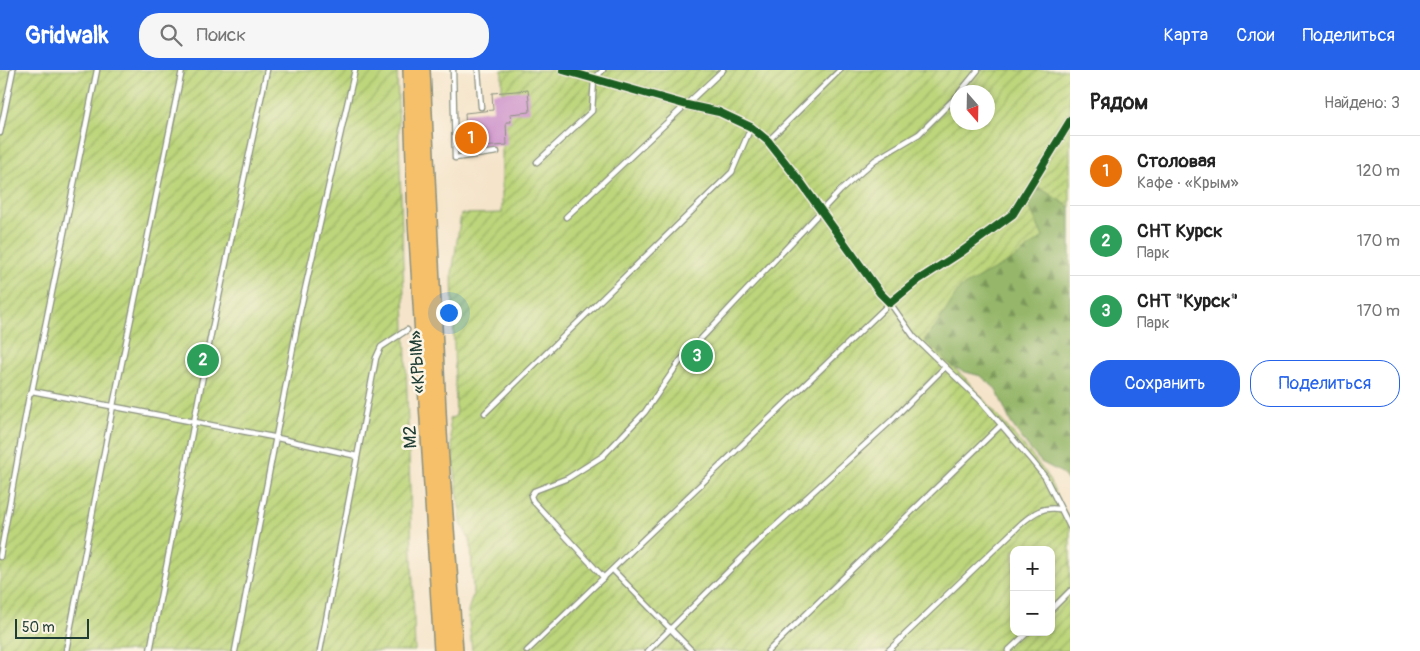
<!DOCTYPE html>
<html lang="ru">
<head>
<meta charset="utf-8">
<style>
	:root { --surface:#fff; --page:#f6f6f6; --text:#222; --muted:#767676; --line:#e0e0e0; --accent:#2563eb }
	body { margin:0; font-family:Pangolin,sans-serif; background:var(--page); color:var(--text) }
	.controls { position:absolute; right:15px; bottom:15px; display:grid; overflow:hidden; border-radius:10px; box-shadow:0 2px 8px #0003 }
	.controls button { width:45px; height:45px; display:grid; place-items:center; padding:0; border:0; border-bottom:1px solid var(--line); background:var(--surface); color:var(--text); font:25px sans-serif }
	.compass { position:absolute; left:950px; top:15px; width:45px; height:45px; border-radius:50%; background:var(--surface); box-shadow:0 2px 8px #0003; rotate:160deg }
	.scale { position:absolute; left:15px; bottom:12px; width:74px; box-sizing:border-box; padding-left:5px; border:2px solid #1f3d34; border-top:0; font-size:14px; line-height:18px; white-space:nowrap; color:#1f3d34; -webkit-text-stroke:4px #fcf5e5; paint-order:stroke }
	.you { position:absolute; left:448px; top:242px; width:18px; height:18px; margin:-12px; border:4px solid #fff; border-radius:50%; background:#1a73e8; box-shadow:0 0 0 8px #1a73e833 }
	.badge { display:grid; place-items:center; width:32px; height:32px; border-radius:50%; background:var(--accent); color:#fff; font-size:16px; font-weight:700 }
	.pin { position:absolute; translate:-50% -50%; border:2px solid #fff; box-shadow:0 1px 5px #0006 }
	.list { margin:0; padding:0; list-style:none }
	h2 { display:flex; justify-content:space-between; align-items:center; height:65px; margin:0; padding:0 20px; font-size:21px }
	h2 small { font-size:16px; font-weight:400; color:var(--muted) }
	.list li { display:grid; grid-template-columns:32px 1fr auto; gap:15px; align-items:center; box-sizing:border-box; height:70px; padding:0 20px; border-top:1px solid var(--line) }
	.list b { display:block; font-size:19px; white-space:nowrap }
	.list p { margin:0; font-size:16px; white-space:nowrap; color:var(--muted) }
	.list em { font-size:16px; font-style:normal; color:var(--muted) }
	.actions { display:flex; gap:10px; padding:15px 20px }
	.actions a { flex:1; padding:11px 0; border:1px solid var(--accent); border-radius:20px; text-align:center; font-size:18px; color:var(--accent) }
	.actions .main { background:var(--accent); color:#fff }
	.icon { flex:none; width:28px; height:28px; fill:none; stroke:currentColor; stroke-width:2; stroke-linecap:round; stroke-linejoin:round }
	.map { position:relative; flex:none; width:1070px; height:581px; overflow:hidden }
	header { display:flex; align-items:center; gap:30px; box-sizing:border-box; height:70px; padding:0 25px; background:var(--accent); color:#fff }
	header strong { font-size:24px }
	nav { display:flex; gap:28px; margin-inline-start:auto; font-size:18px }
	.search { width:350px; height:45px; background:var(--page); display:flex; align-items:center; gap:12px; box-sizing:border-box; padding:0 18px; border-radius:20px; color:var(--muted); font-size:19px }
	main { display:flex }
	aside { flex:1; background:var(--surface) }
	.map>svg:first-child { display:block }
	.forest { fill:url(#forest-firs); stroke:#5a7a50 }
	.garden { fill:url(#garden-furrows); stroke:#6e8a58; fill-rule:evenodd }
	.building { fill:#ce93cc }
	.lines { fill:none; stroke-linecap:round; stroke-linejoin:round }
	.service-casing { stroke:#8a907f; stroke-width:7 }
	.minor-casing { stroke:#8a907f; stroke-width:11 }
	.trunk-casing { stroke:#8a907f; stroke-width:18 }
	.service { stroke:#fff; stroke-width:4.5 }
	.minor { stroke:#fff; stroke-width:9 }
	.trunk { stroke:#f6c06b; stroke-width:15 }
	.cycleway-casing { stroke:#fcf5e5; stroke-width:11 }
	.cycleway { stroke:#1b5e20; stroke-width:8 }
	.labels { text-anchor:middle; stroke-width:5; stroke-linejoin:round; paint-order:stroke }
	.street-label { font-size:18px; fill:#1f3d34; stroke:#fcf5e5 }
</style>
</head>
<body>
<header>
<strong>Gridwalk</strong>
<div class="search"><svg class="icon" aria-label="search" viewBox="0 0 24 24"><circle cx="10" cy="10" r="6"/><path d="M15 15l6 6"/></svg>Поиск</div>
<nav><a>Карта</a><a>Слои</a><a>Поделиться</a></nav>
</header>
<main>
<div class="map">
<svg width="1070" height="581" viewBox="0 0 1070 581">
	<defs>
		<pattern id="forest-firs" width="22" height="20" patternUnits="userSpaceOnUse" patternTransform="scale(1.25)"><rect width="22" height="20" fill="#96b76b"/><path d="M5 1l3.5 6h-7zM16 11l3.5 6h-7z" fill="#7a9659"/></pattern>
		<pattern id="garden-furrows" width="10" height="10" patternUnits="userSpaceOnUse" patternTransform="scale(1.25)"><rect width="10" height="10" fill="#bdd67b"/><path d="M-1 1l2-2M0 10L10 0M9 11l2-2" fill="none" stroke="#99af66"/></pattern>
	</defs>
	<rect width="100%" height="100%" fill="#fcf5e5"/>
	<filter id="ink" filterUnits="userSpaceOnUse"><feTurbulence type="fractalNoise" baseFrequency=".02" numOctaves="2"/><feDisplacementMap in="SourceGraphic" scale="10" xChannelSelector="R" yChannelSelector="G"/><feConvolveMatrix kernelMatrix="1 2 1 2 8 2 1 2 1" color-interpolation-filters="sRGB"/></filter>
	<filter id="wash" filterUnits="userSpaceOnUse"><feTurbulence type="fractalNoise" baseFrequency=".0096" numOctaves="4" result="noise"/><feDisplacementMap in="SourceGraphic" scale="20" xChannelSelector="R" yChannelSelector="G"/><feGaussianBlur stdDeviation="1.12" result="paint"/><feColorMatrix in="noise" values="0 0 0 0 0 0 0 0 0 0 0 0 0 0 0 0 0 1.4 0 .05"/><feComposite in="paint" operator="in"/></filter>
	<g filter="url(#wash)">
		<rect width="100%" height="100%" fill="#f5e4ca"/>
		<!-- forest -->
		<path class="forest" d="M1036 115 1070 137V414L1062 403 1041 392 1028 377 1011 353 996 319 981 306 962 301 945 292 924 270 935 258 959 218 1043 167 1027 131Z"/>
		<!-- garden -->
		<g class="garden">
			<path d="M0 0H397L415 581H0Z"/>
			<path d="M502 0H1070V137L1035 115 1027 131 1043 167 1014 189 960 218 935 258 924 270 965 308 1033 387 1046 404 1070 451V581H472L468 541 473 525 471 473 461 453 449 349 456 346 452 204 461 144 502 143ZM958 22H988V52H958ZM1014 480H1051V562H1014Z"/>
		</g>
		<g id="blocks">
			<!-- building -->
			<path class="building" d="M528 20 530 42 510 44 511 52H506L507 75 467 78 465 43 493 40 492 23Z"/>
		</g>
	</g>
	<g filter="url(#ink)">
		<use href="#blocks" fill-opacity="0" stroke="#8a907f" stroke-width="1"/>
		<g class="lines">
			<!-- service casing -->
			<g class="service-casing">
				<g id="service">
					<path d="M453 0 455 88 497 82"/>
					<path d="M478 0 481 37"/>
					<path d="M960 22 978 0"/>
					<path d="M0 63 13 0"/>
					<path d="M768 71 840 0"/>
					<path d="M537 92 592 41 594 9 603 0"/>
					<path d="M566 147 723 0"/>
					<path d="M32 321 273 367 357 386"/>
					<path d="M485 343 732 102 751 57"/>
					<path d="M0 487 29 326 32 321 97 0"/>
					<path d="M613 500 692 581"/>
					<path d="M604 508 533 431 531 426 534 421 568 408 603 386 645 342 680 291 840 121 875 90 919 64 958 25"/>
					<path d="M1051 540 1070 521"/>
					<path d="M66 581 113 336 182 0"/>
					<path d="M150 581 211 264 267 0"/>
					<path d="M235 581 300 241 355 0"/>
					<path d="M320 581 376 288 381 277 407 260"/>
					<path d="M527 581 890 233 914 267 980 330 1032 391 1045 407 1070 457"/>
					<path d="M648 581 760 470 891 351 945 297"/>
					<path d="M768 581 1001 355"/>
					<path d="M888 581 1022 453C1035 442 1042 437 1059 439"/>
					<path d="M1008 581 1028 562"/>
				</g>
			</g>
			<!-- minor casing -->
			<g class="minor-casing">
				<path id="minor" d="M563 0 687 35 719 42 751 57 768 71 802 114 880 223 890 233 918 210 960 183 1013 144 1070 51"/>
			</g>
			<!-- trunk casing -->
			<g class="trunk-casing">
				<g id="trunk">
					<path d="M411 0 416 150 442 581"/>
					<path d="M422 0 439 363 455 581"/>
				</g>
			</g>
			<!-- service -->
			<use href="#service" class="service"/>
			<!-- minor -->
			<use href="#minor" class="minor"/>
			<!-- trunk -->
			<use href="#trunk" class="trunk"/>
			<!-- cycleway casing -->
			<g class="cycleway-casing">
				<path id="cycleway" d="M563 0 687 35 719 42 751 57 768 71 802 114 880 223 890 233 918 210 960 183 1013 144 1070 51"/>
			</g>
			<!-- cycleway -->
			<use href="#cycleway" class="cycleway"/>
		</g>
	</g>
	<g class="labels">
		<!-- street labels -->
		<g class="street-label">
			<text transform="translate(417 292) rotate(-93)" y="6">«КРЫМ»</text>
			<text transform="translate(410 367) rotate(-93)" y="6">М2</text>
		</g>
	</g>
</svg>
<div class="controls">
<button>+</button>
<button>−</button>
</div>
<svg class="compass" viewBox="-18 -18 36 36"><path d="M0-13l5 13h-10z" fill="#e53935"/><path d="M0 13l5-13h-10z" fill="#767676"/></svg>
<div class="scale">50 m</div>
<div class="you"></div>
<div class="pin badge" style="left:471px;top:68px;background:#e8710a">1</div>
<div class="pin badge" style="left:203px;top:290px;background:#2e9e5b">2</div>
<div class="pin badge" style="left:697px;top:286px;background:#2e9e5b">3</div>
</div>
<aside>
<h2>Рядом<small>Найдено: 3</small></h2>
<ul class="list">
<li><span class="badge" style="background:#e8710a">1</span><div><b>Столовая</b><p>Кафе · «Крым»</p></div><em>120 m</em></li>
<li><span class="badge" style="background:#2e9e5b">2</span><div><b>СНТ Курск</b><p>Парк</p></div><em>170 m</em></li>
<li><span class="badge" style="background:#2e9e5b">3</span><div><b>СНТ &quot;Курск&quot;</b><p>Парк</p></div><em>170 m</em></li>
</ul>
<div class="actions"><a class="main">Сохранить</a><a>Поделиться</a></div>
</aside>
</main>
</body>
</html>
